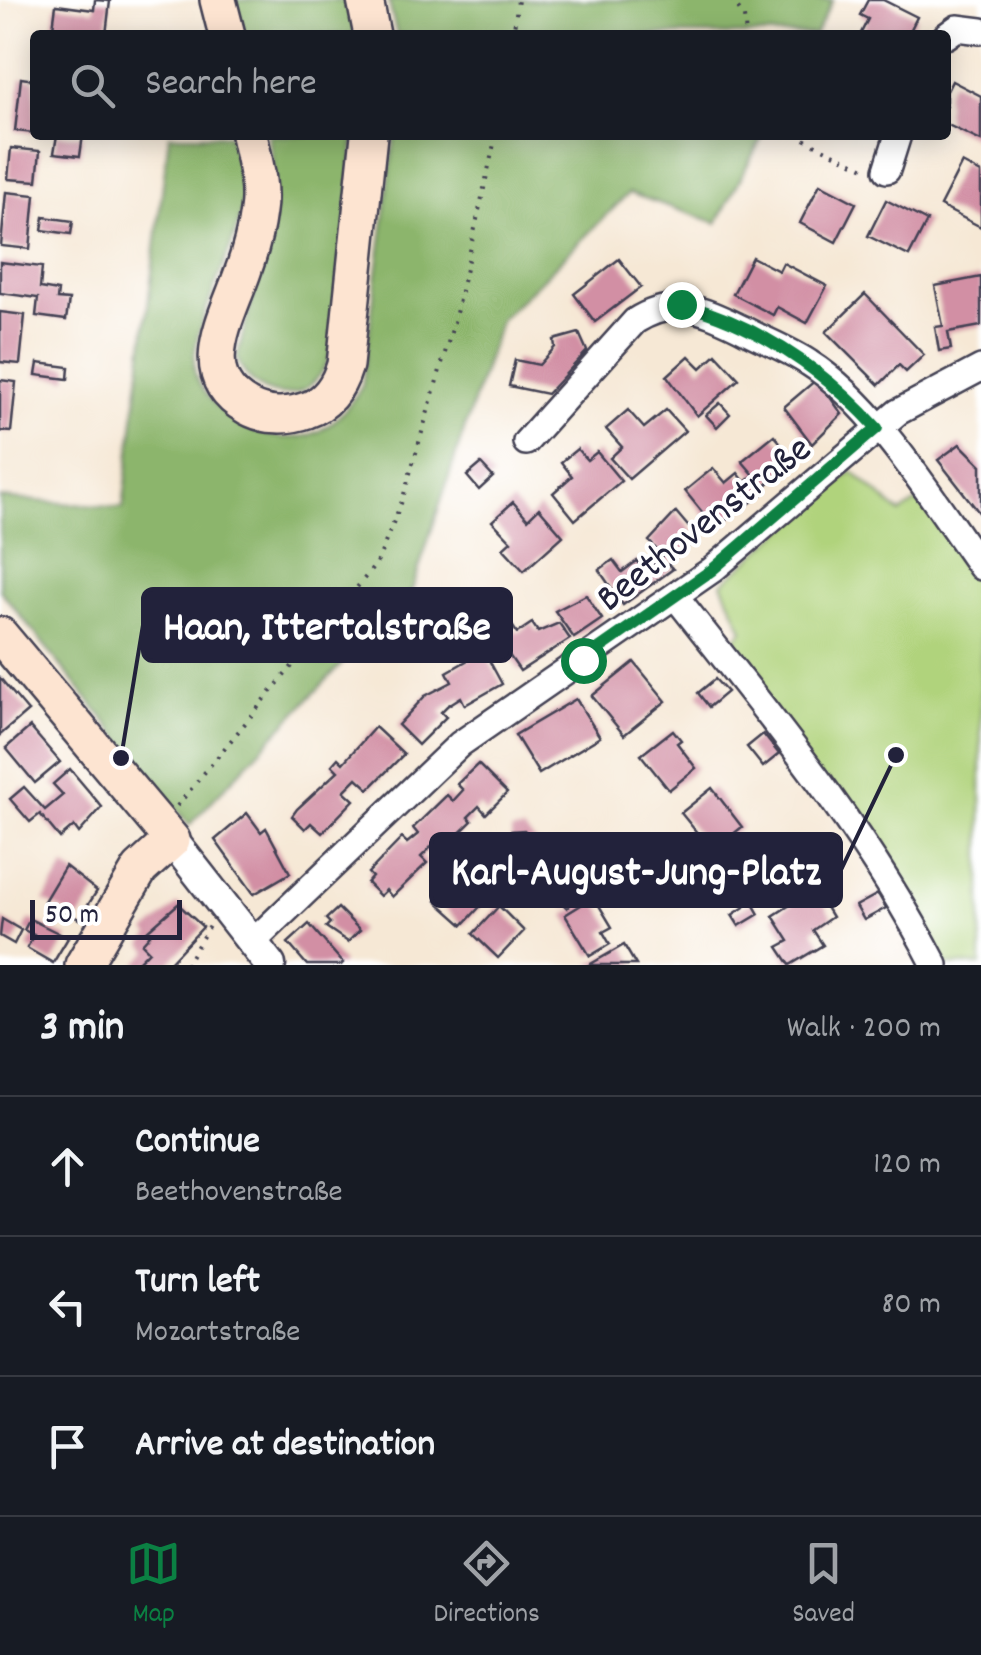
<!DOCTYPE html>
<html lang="en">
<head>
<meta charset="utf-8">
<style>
	:root { --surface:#171b24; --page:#242831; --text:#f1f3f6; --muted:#9ea1a6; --line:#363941; --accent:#0b8043 }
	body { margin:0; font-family:Dekko,sans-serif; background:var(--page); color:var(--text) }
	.scale { position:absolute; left:30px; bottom:25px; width:152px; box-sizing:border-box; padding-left:10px; border:5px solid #22223b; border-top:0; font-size:28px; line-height:35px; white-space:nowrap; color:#22223b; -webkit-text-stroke:8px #fff; paint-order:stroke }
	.stop { position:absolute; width:30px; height:30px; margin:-22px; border:8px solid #0b8043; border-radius:50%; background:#fff }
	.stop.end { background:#0b8043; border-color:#fff; box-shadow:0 2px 10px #0008 }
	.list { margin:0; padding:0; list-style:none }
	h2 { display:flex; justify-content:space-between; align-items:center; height:130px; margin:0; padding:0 40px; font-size:42px }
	h2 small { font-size:32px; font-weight:400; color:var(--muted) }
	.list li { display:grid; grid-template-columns:65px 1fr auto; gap:30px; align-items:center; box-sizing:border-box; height:140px; padding:0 40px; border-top:2px solid var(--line) }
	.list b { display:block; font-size:38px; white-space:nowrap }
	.list p { margin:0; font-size:32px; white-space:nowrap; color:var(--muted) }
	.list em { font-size:32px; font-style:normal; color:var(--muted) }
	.icon { flex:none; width:55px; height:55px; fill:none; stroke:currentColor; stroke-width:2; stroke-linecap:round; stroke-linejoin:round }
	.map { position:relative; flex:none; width:981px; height:965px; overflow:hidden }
	.search { position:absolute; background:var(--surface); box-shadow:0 5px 25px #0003; left:30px; right:30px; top:30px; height:110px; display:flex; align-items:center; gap:25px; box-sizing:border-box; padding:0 35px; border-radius:10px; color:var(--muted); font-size:38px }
	.sheet { height:550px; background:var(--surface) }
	nav { display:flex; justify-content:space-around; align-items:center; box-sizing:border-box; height:140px; border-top:2px solid var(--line); background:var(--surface); font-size:28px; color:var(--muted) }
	nav a { display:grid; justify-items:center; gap:5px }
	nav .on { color:var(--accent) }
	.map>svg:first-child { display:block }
	.green { fill:#b0d37c; stroke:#697a5c; stroke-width:2.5 }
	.forest { fill:#8cb56c; stroke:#576c54; stroke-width:2.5 }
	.building { fill:#d28fa4 }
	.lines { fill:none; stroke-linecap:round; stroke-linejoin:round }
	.minor-casing { stroke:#424052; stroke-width:30 }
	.tertiary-casing { stroke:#424052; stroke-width:35 }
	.secondary-casing { stroke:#424052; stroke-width:40 }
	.path { stroke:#424052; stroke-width:4; stroke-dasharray:2.5 8; stroke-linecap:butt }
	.minor { stroke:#fff; stroke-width:25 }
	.tertiary { stroke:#fff; stroke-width:30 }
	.secondary { stroke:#fde4d1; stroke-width:35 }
	.route { stroke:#0b8043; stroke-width:12 }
	.labels { text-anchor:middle; stroke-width:8; stroke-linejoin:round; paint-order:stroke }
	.street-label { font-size:40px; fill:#22223b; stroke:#fff }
	.leader { fill:none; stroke:#22223b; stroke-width:4 }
	.callout-dot { fill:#22223b; stroke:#fff; stroke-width:4 }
	.callout { fill:#22223b; stroke:#22223b; stroke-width:4 }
	.callout-label { font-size:42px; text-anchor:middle; font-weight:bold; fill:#fff }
</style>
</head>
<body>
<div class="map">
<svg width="981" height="965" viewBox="0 0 981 965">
	<rect width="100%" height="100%" fill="#fff"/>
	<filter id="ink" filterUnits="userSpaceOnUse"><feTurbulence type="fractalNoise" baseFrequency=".01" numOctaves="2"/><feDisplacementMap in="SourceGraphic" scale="20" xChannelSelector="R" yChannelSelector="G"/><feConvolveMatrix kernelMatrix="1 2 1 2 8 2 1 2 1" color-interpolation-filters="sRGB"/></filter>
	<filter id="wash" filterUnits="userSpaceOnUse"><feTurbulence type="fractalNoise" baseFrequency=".0048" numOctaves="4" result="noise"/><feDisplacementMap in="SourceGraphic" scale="40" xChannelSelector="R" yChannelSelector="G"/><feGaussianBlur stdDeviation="2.25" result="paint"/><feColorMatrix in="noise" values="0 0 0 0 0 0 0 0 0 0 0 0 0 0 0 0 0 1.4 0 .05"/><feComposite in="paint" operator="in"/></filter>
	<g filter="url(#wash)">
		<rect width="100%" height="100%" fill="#f6e8d5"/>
		<!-- green -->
		<path class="green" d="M852 471 900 513 920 500 981 578V965H943L727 647 743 630 722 583Z"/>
		<!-- forest -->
		<g class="forest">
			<path d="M234 0H349L355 35H245Z"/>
			<path d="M388 0H833L815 35H397Z"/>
			<path d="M169 135H229C234 155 245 182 243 203 237 250 187 331 195 373 199 389 214 405 227 415 245 431 275 440 299 437 330 433 346 410 362 386L395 135H763L717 223 629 193 500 320 412 590 189 825 0 590V498L123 508Z"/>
			<path d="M268 135H355C349 188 346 326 325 367 302 410 253 399 237 359 254 277 288 221 268 135Z"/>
		</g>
		<g id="blocks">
			<!-- building -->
			<g class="building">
				<path d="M95 0 110 1 106 35H52L56 5 94 10Z"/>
				<path d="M868 0H883L917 17 908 35H860L868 19 860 15Z"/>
				<path d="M21 78 35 80V133L15 131Z"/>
				<path d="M952 81 981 96V141L946 124V93Z"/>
				<path d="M57 135H83L80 156 54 153Z"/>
				<path d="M11 148 40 151 37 181 8 179Z"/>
				<path d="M962 163 981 173V227L940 206Z"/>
				<path d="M820 184 856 203 836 242 800 223Z"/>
				<path d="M6 192 35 195 30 249 1 246Z"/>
				<path d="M886 200 927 221 909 256 868 236Z"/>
				<path d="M44 217 73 221 71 234 42 230Z"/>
				<path d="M752 257 779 271 783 263 827 286 807 323 777 307 773 315 733 294Z"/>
				<path d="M619 259 641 287 595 322 574 294Z"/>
				<path d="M0 262 42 267 40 288 58 291 57 299 69 300 66 320 36 316 38 298 0 293Z"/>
				<path d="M981 277V326L948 332 951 349 939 351 935 327 943 326 935 286Z"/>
				<path d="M865 294 924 355 906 372 899 365 879 385 826 332Z"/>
				<path d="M0 312 25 315 20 364 0 362Z"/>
				<path d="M579 333 587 351 547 394 509 386 515 360 539 365 555 347 554 340Z"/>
				<path d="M716 354 739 379 697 416 667 376 689 356 701 368Z"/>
				<path d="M38 363 69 367 68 379 36 375Z"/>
				<path d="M817 379 842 414 812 444 784 407Z"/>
				<path d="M0 380 16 382 11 432 0 431Z"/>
				<path d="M720 403 730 414 717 427 706 415Z"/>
				<path d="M628 410 644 428 666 410 685 431 629 479 610 458 622 447 606 429Z"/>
				<path d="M774 435 795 460 764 487 767 491 715 528 685 491 713 468 726 483 738 473 745 482 754 475 742 461Z"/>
				<path d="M960 444 981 465V515L938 460Z"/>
				<path d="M577 449 587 460 597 452 621 481 575 520 553 493 572 476 561 462Z"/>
				<path d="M481 464 493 477 479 490 467 476Z"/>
				<path d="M513 502 528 519 539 508 563 536 524 571 503 548 511 541 492 521Z"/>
				<path d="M676 512 698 538 668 564 673 569 623 605 599 570 613 560 622 572 637 561 641 568 653 564 662 556 649 541Z"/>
				<path d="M586 595 602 619 574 638 555 611Z"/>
				<path d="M504 613 517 633 532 623 538 632 559 623 570 639 520 671 488 625Z"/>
				<path d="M484 651 502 684 465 705 461 697 447 706 441 712 446 717 418 745 398 725 425 696 452 682 447 672Z"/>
				<path d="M634 662 666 701 624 735 592 696Z"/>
				<path d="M0 678 28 711 0 735Z"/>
				<path d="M715 679 727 692 709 707 698 693Z"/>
				<path d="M576 699 600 737 539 774 515 735Z"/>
				<path d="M30 727 60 762 35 783 6 748Z"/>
				<path d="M375 727 404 754 369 789 357 778 344 791 354 800 322 833 311 823 305 829 292 816 297 809 338 771 332 765 338 758 343 763Z"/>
				<path d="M673 730 681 740 677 743 696 768 669 790 641 755Z"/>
				<path d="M763 734 779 754 763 767 747 747Z"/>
				<path d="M478 764 507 793 486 814 479 806 468 817 472 821 438 854 431 847 421 857 427 863 392 897 386 890 380 896 367 883 372 877 368 873 402 838 407 843 412 839 418 834 413 828 447 795 453 801 463 790 457 784Z"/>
				<path d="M70 769 102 807 79 833 74 826 60 838 40 814 30 822 10 799 24 787 45 810 63 795 53 784Z"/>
				<path d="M712 788 742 827 712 851 681 813Z"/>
				<path d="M247 813 261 832 266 828 290 873 254 894 215 840Z"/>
				<path d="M524 830 559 864 568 856 580 867 572 875 586 889 567 908 542 883 532 893 495 857 511 840V831Z"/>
				<path d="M65 866 97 891 79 919 44 901Z"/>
				<path d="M460 875 487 899 463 925 436 901Z"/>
				<path d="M815 889 832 917 813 930 823 945 790 965 778 947 789 941 773 916Z"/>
				<path d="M878 894 886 908 864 920 856 906Z"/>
				<path d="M594 897 612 927 603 932 610 944 590 956 565 915Z"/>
				<path d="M752 902 759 914 739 926 732 915Z"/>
				<path d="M178 904 203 927 167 965H135L149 951 142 944 150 935 146 932Z"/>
				<path d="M499 906 524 931 498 958 473 934Z"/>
				<path d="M338 908 360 930 348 942 326 927 330 923 326 919Z"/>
				<path d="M2 919 21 930 14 944 0 936Z"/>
				<path d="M30 919 68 938 53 963 27 948 34 935 24 930Z"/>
				<path d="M309 924 343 963 341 965H307L288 943Z"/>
				<path d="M624 945 636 965H589Z"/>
			</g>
		</g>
	</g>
	<g filter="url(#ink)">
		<use href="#blocks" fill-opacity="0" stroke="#424052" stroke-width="2.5"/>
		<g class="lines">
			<!-- minor casing -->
			<g class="minor-casing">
				<g id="minor">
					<path d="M946 36 957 28 981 31"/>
					<path d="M887 170 898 135"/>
					<path d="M526 442 635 321C675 296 701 309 741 328 763 340 788 349 809 363 876 405 935 503 981 567"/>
					<path d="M676 597C769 715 866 831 935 965"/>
					<path d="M252 943 460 744 712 570 898 412 981 368"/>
				</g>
			</g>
			<!-- tertiary casing -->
			<g class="tertiary-casing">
				<path id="tertiary" d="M172 840 270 965"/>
			</g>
			<!-- secondary casing -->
			<g class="secondary-casing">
				<g id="secondary">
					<path d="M218 0 227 35"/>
					<path d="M365 0 372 35"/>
					<path d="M249 135C254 159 262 186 258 211 255 236 247 262 238 285 222 327 196 378 248 407 266 417 288 417 307 410 328 403 339 385 345 365L369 135"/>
					<path d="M0 635 172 840 140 869 83 965"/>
				</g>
			</g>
			<!-- path -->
			<g class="path">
				<path d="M732 0 744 17 746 35"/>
				<path d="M513 35 518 0"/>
				<path d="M795 135 867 169"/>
				<path d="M177 806 377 563 402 501 454 322 496 135"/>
				<path d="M186 965 209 926"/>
			</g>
			<!-- minor -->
			<use href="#minor" class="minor"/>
			<!-- tertiary -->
			<use href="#tertiary" class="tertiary"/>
			<!-- secondary -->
			<use href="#secondary" class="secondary"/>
		</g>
	</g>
	<g class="lines" filter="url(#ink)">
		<!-- route -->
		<path class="route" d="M583 660 712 570 877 428C824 370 758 325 681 304"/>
	</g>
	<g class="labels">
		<!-- street labels -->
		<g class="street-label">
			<text transform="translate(702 521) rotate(-38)" y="14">Beethovenstraße</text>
		</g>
	</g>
	<!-- callouts -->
	<path class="leader" d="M121 758L143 625M896 755L841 870"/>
	<g class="callout-dot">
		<circle cx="121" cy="758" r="10"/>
		<circle cx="896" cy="755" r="10"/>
	</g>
	<g class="callout">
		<rect x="143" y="589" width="368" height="72" rx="10"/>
		<rect x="431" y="834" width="410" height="72" rx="10"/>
	</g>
	<g class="callout-label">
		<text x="327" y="639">Haan, Ittertalstraße</text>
		<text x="636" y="884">Karl-August-Jung-Platz</text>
	</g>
</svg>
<div class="scale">50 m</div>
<div class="stop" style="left:583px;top:660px"></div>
<div class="stop end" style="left:681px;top:304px"></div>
<div class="search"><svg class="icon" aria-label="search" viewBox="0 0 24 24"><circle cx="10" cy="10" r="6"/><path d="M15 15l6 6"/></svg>Search here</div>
</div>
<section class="sheet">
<h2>3 min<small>Walk · 200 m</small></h2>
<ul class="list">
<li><svg class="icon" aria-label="ahead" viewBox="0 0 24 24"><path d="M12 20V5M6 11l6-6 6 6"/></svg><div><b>Continue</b><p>Beethovenstraße</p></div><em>120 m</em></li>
<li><svg class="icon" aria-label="left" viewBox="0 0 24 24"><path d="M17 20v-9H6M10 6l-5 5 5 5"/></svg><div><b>Turn left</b><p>Mozartstraße</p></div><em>80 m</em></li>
<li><svg class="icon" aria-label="arrive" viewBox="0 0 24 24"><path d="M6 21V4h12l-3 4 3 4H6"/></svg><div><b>Arrive at destination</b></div></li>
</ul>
</section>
<nav>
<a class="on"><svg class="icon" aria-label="map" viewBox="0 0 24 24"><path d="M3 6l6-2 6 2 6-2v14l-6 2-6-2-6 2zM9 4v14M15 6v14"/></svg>Map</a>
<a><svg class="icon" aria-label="directions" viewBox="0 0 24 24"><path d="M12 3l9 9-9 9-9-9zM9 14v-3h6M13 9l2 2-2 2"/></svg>Directions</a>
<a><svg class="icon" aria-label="saved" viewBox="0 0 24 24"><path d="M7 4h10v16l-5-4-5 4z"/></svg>Saved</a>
</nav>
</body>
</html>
